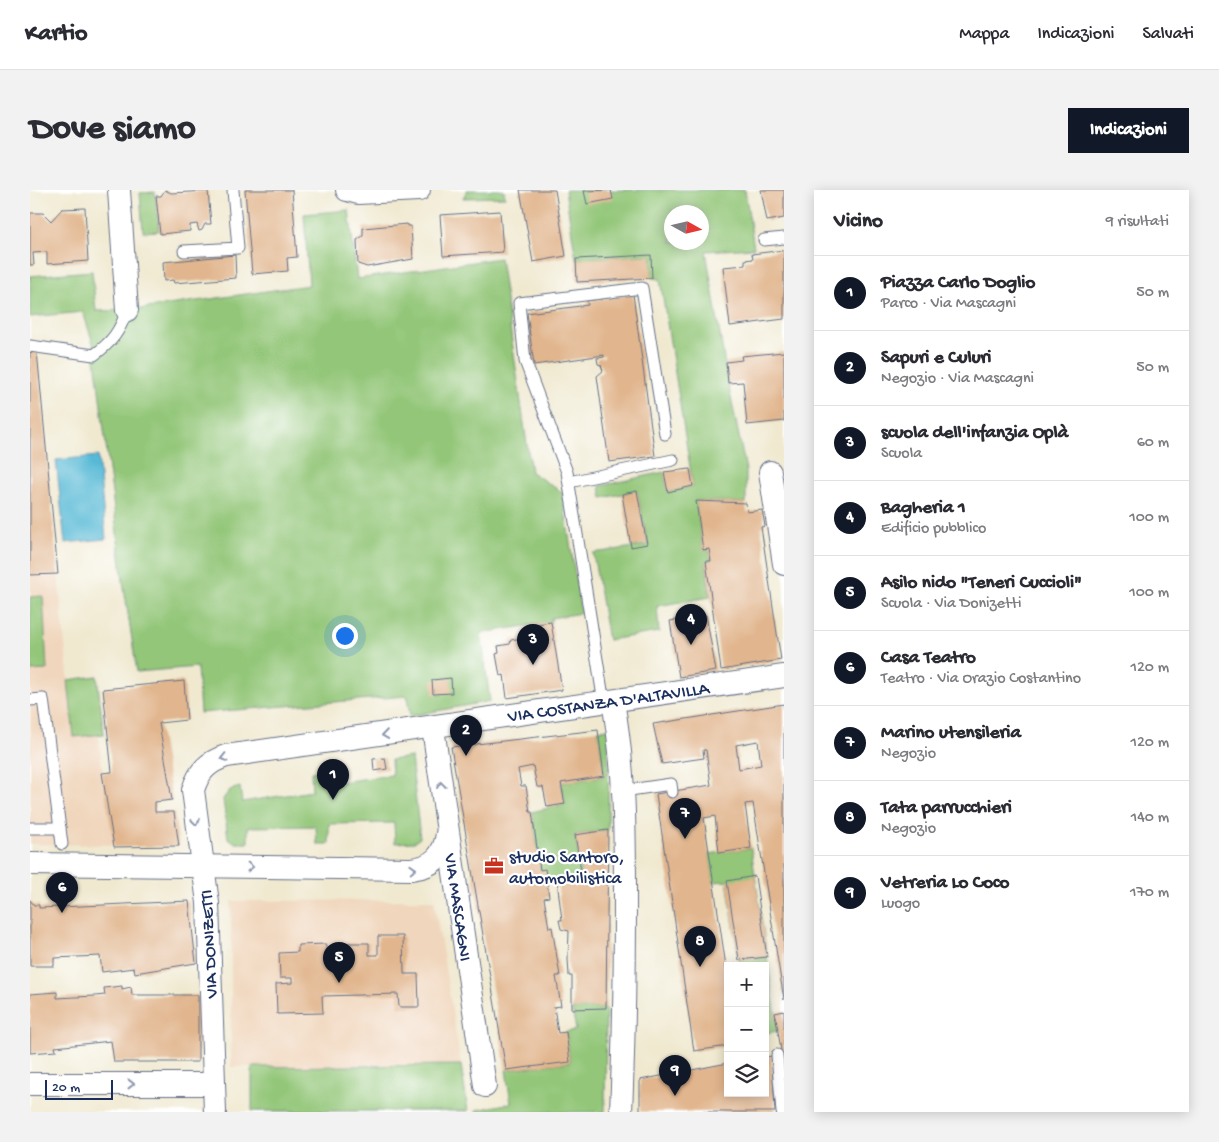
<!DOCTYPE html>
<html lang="it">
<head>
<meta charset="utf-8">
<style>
	:root { --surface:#fff; --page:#f2f2f3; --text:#2b2b33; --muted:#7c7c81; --line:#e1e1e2; --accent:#111827 }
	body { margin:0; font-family:"Gochi Hand",sans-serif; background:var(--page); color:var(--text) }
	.controls { position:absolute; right:15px; bottom:15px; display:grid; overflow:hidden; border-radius:0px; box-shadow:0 2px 12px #0003 }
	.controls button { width:45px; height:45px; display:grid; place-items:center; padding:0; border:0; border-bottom:1px solid var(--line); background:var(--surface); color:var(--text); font:25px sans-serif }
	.compass { position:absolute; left:634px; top:15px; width:45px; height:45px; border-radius:50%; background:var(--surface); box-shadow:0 2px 12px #0003; rotate:98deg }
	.scale { position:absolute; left:15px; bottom:12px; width:68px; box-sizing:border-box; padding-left:5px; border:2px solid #1b2f5e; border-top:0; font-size:14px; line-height:18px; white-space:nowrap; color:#1b2f5e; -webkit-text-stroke:4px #fff; paint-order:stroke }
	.you { position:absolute; left:314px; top:445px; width:18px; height:18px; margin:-12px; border:4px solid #fff; border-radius:50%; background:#1a73e8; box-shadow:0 0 0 8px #1a73e833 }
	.badge { display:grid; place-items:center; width:32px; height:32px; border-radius:50%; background:var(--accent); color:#fff; font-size:16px; font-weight:700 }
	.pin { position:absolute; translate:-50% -41px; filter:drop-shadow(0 1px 2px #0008) }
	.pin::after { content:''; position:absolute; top:26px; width:18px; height:15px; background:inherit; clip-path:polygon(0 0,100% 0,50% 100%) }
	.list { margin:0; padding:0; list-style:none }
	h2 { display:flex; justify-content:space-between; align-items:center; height:65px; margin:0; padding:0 20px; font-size:21px }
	h2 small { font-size:16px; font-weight:400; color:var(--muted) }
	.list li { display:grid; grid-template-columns:32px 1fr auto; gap:15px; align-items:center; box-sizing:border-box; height:75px; padding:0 20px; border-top:1px solid var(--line) }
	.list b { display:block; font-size:19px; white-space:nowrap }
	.list p { margin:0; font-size:16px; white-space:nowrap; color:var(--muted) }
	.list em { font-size:16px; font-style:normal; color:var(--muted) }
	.icon { flex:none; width:28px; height:28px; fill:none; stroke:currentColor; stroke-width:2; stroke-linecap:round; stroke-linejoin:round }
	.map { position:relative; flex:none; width:754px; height:922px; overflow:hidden; border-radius:0px }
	header { display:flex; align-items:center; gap:30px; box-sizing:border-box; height:70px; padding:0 25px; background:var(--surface); border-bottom:1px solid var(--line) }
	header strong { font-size:24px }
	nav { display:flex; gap:28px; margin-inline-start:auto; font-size:18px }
	.intro { display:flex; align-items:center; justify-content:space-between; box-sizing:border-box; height:120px; padding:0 30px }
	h1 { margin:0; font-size:35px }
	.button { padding:12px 22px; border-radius:0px; background:var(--accent); color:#fff; font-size:18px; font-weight:700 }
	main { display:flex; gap:30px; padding:0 30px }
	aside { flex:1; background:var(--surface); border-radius:0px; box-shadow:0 2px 12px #0003 }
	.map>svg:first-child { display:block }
	.built { fill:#f0d6bc }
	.green { fill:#93c678; stroke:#577a6b; fill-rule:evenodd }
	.water { fill:#57b9d5; stroke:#39749a }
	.building { fill:#e1b58d; fill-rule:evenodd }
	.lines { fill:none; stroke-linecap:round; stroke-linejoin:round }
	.lane-casing { stroke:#667086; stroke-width:13 }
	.street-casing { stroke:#667086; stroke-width:24 }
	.lane { stroke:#fff; stroke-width:11 }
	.street { stroke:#fff; stroke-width:22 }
	.oneway { stroke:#8d97ae }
	.labels { text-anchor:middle; stroke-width:4.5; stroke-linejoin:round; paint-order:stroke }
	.street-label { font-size:18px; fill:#1b2f5e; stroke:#fff }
	.poi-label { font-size:18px; fill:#1b2f5e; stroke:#fff; text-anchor:start }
</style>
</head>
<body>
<header>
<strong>Kartio</strong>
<nav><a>Mappa</a><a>Indicazioni</a><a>Salvati</a></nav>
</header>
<div class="intro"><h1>Dove siamo</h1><a class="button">Indicazioni</a></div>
<main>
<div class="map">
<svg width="754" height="922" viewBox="0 0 754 922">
	<rect width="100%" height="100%" fill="#fff"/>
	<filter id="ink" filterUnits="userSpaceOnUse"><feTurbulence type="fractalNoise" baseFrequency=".02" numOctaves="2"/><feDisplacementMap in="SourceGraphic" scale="10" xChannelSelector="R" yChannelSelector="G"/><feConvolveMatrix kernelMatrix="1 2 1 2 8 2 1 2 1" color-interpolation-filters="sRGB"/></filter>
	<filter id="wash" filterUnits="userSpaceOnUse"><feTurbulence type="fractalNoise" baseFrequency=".0096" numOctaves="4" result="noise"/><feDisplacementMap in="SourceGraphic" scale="20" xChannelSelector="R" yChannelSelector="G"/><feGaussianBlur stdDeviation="1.12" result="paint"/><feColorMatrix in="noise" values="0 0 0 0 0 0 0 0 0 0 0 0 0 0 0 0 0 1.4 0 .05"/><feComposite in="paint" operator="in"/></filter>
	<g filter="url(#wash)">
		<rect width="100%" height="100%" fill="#f0e9d0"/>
		<!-- built -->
		<g class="built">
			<path d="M28 384 44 546 68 545 83 655 0 654V385Z"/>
			<path d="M404 710 431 875 201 877V711Z"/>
		</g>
		<!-- green -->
		<g class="green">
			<path d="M437 0H474L475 7 433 8Z"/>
			<path d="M535 0H715L724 58 676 61 698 193 716 280V313L666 311 673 359H679L681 371 676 372 680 407 627 416 629 442 578 450 563 363 618 355 607 301 572 308 570 296 634 282 638 302 663 296 630 89 622 88 621 65 546 69ZM642 22H672V52H642Z"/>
			<path d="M125 2 129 41 113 42 110 3Z"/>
			<path d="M319 20 327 89 470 68 501 282 532 302 551 423 521 428V432L451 443 460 511 380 526 377 506 170 523 167 477 107 482 94 398 63 153 53 122 0 127V86L62 81 66 121 103 120 279 95 274 24Z"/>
			<path d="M13 406 17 480 0 481V407Z"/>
			<path d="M67 486 74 544 44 547 38 490Z"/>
			<path d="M579 539 578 640 545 645 552 687 516 691 510 680 502 622 535 614 531 593 574 586 568 540Z"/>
			<path d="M381 567 390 648 384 652 365 653 364 633 299 634V654H287L286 636 218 637V653H206L198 648 193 609 200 600 210 597 212 612 282 601 281 582 295 579 296 594 362 585 361 570Z"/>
			<path d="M721 658 748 841 735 843V776H710L697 691 683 692 679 664Z"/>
			<path d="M576 818 575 922H446V920L481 913 476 880 540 872 536 842 546 840 542 819Z"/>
			<path d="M431 875 438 921H222V877Z"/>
		</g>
		<!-- water -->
		<path class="water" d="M68 266 76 349 35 353 26 270Z"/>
		<g id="blocks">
			<!-- building -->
			<g class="building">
				<path d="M135 0 141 3 178 1 181 34H175L172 40 169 41 167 34 160 35V41L130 44 126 6H131Z"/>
				<path d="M215 0H262L267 67 257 68 258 81 222 84Z"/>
				<path d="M490 0H525L536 66 503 72Z"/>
				<path d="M581 0 583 9 557 14 554 1Z"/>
				<path d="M731 0H754V28L737 31Z"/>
				<path d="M55 18 58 71 17 74V62L3 63 4 75H0V23H13L21 31 32 19Z"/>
				<path d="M470 21 473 62 413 66 410 25Z"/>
				<path d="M377 34V36H381L383 69 337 77 328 74 327 50 333 46V38Z"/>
				<path d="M754 60V129L700 136 693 77 715 75V70L723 69 722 64Z"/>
				<path d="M205 65 206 88 144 93 143 90 134 91 133 72Z"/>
				<path d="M621 65 622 88 547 92 546 69Z"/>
				<path d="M603 104 625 266 579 272 567 186 573 181 571 175 568 174 567 168 574 167V165L504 175 497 123 558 115 557 111Z"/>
				<path d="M0 161H7L28 384 0 385Z"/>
				<path d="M754 162V231L717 235 713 192 698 193 696 172 712 170 711 166Z"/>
				<path d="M660 279 663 296 638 302 634 282Z"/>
				<path d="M607 301 617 354 601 357 592 304Z"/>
				<path d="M666 311 716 313 717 322 732 320 735 336 731 337 751 470 691 480 676 371H681L679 359 673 360Z"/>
				<path d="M676 425 686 481 649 487 640 431Z"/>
				<path d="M521 432 532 500 477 508 474 485 470 486 466 464 469 463 468 456 480 454 481 450 497 447V450L501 449 499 435Z"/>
				<path d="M421 488 422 503 403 504 402 490Z"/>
				<path d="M154 491 157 530 129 533 142 610 125 612V622H144L149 656 84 657 72 583 82 582 73 499Z"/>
				<path d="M754 514V810L723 613 715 614 721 658 689 663 685 626 674 628 698 790V856L664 861 626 604 681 595 676 560H673L674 568 632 574 623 534ZM728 551 731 575 709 579 706 555Z"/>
				<path d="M568 540 574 586 531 593 535 614 517 617 513 597H507L503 576 488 579 491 596H496L500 622H502L510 680 515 679 519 707 514 708 519 738 522 737 530 786H526L531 816 524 817 528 843 536 842 540 872 476 880 421 557Z"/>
				<path d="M355 568 357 579 344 581 343 569Z"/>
				<path d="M578 640 576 818 542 819V786H539L538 769 539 741 531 739 529 730H532L527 691 552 687 545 645Z"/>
				<path d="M725 686 737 767 709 770 697 691Z"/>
				<path d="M0 710 4 715H9V718L159 711 166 773 105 783 104 778 72 782 70 766 24 768V776H0Z"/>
				<path d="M348 746H373L374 784H388L389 817H369L368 804 292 806 293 823 247 824 246 794 262 793V788H250L249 763 268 762V755L296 754V766L316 765V753H339V765H348Z"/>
				<path d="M92 796V799L101 797 102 805H168V872H84L81 851 25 857 26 861 0 863V804L27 802V808L65 806 75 805 74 798Z"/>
				<path d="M754 821V866H752L745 823Z"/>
				<path d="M742 866 745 922H610V890L698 873V903H735V867Z"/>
			</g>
		</g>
	</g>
	<g filter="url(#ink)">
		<use href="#blocks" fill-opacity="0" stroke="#667086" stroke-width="1"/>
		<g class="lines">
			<!-- lane casing -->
			<g class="lane-casing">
				<g id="lane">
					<path d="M734 50 754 48"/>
					<path d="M154 61 208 58 203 0"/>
					<path d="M0 156 64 165C82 152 90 141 97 120"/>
					<path d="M539 292 643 270"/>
					<path d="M0 510 13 509 32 654"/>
					<path d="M574 513 537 282 495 171 489 113 612 98 635 244"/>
					<path d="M593 601 641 594 642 602"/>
					<path d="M0 638H30"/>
					<path d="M747 865 752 922"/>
				</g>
			</g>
			<!-- street casing -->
			<g class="street-casing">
				<g id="street">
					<path d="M89 0 97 120"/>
					<path d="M317 0 328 3 389 0"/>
					<path d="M740 282 754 374"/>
					<path d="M583 512C595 577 595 643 595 709 595 780 594 851 591 922"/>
					<path id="s1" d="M403 538 455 896"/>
					<path d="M0 674 381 679C403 677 414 665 417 644"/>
					<path d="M0 894H184"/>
					<path id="s2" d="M185 922 178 713 163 600C169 581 178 572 196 566L754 486"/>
				</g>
			</g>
			<!-- lane -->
			<use href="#lane" class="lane"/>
			<!-- street -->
			<use href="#street" class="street"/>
		</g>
		<!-- one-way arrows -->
		<defs><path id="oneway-chevron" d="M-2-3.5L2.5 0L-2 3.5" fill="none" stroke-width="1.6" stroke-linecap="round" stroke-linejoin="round" transform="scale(1.25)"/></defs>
		<g class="oneway">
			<use href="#oneway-chevron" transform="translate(355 545) rotate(172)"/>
			<use href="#oneway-chevron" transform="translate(194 568) rotate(167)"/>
			<use href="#oneway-chevron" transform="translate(411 595) rotate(-97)"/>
			<use href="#oneway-chevron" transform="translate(166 632) rotate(83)"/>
			<use href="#oneway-chevron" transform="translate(220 677) rotate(1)"/>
			<use href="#oneway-chevron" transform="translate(383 679) rotate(-3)"/>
			<use href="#oneway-chevron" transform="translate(101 894)"/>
		</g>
	</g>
	<!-- icons -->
	<defs>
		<g id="office-bare" transform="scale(1.5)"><path d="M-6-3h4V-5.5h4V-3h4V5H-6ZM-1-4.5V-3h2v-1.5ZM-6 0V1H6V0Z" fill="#c8321e" stroke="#fff" stroke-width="2.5" paint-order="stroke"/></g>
	</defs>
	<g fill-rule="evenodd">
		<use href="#office-bare" x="464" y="676"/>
	</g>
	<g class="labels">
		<!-- street labels -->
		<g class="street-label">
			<text dy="6" stroke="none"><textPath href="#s2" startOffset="759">VIA COSTANZA D'ALTAVILLA</textPath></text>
			<text dy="6" stroke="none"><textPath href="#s1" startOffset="181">VIA MASCAGNI</textPath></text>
			<text transform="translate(178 754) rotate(-93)" y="6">VIA DONIZETTI</text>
		</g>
		<!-- poi labels -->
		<g class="poi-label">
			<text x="479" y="672">studio Santoro,<tspan x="479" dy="21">automobilistica</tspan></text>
		</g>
	</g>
</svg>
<div class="controls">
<button>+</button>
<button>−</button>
<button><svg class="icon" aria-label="layers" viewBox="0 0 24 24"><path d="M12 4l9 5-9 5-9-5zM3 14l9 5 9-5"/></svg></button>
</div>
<svg class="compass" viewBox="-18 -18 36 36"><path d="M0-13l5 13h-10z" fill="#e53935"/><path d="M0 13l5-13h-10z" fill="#7c7c81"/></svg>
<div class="scale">20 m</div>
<div class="you"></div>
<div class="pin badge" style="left:303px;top:610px">1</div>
<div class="pin badge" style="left:436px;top:566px">2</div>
<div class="pin badge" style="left:503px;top:475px">3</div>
<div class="pin badge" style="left:661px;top:455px">4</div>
<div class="pin badge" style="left:309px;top:793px">5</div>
<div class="pin badge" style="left:32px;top:723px">6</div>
<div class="pin badge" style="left:655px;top:649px">7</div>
<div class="pin badge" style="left:670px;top:777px">8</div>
<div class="pin badge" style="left:645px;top:906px">9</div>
</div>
<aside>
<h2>Vicino<small>9 risultati</small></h2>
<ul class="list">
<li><span class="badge">1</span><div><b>Piazza Carlo Doglio</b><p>Parco · Via Mascagni</p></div><em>50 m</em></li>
<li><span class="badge">2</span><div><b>Sapuri e Culuri</b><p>Negozio · Via Mascagni</p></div><em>50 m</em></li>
<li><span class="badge">3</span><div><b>scuola dell'infanzia Oplà</b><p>Scuola</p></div><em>60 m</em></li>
<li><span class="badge">4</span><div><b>Bagheria 1</b><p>Edificio pubblico</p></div><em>100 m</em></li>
<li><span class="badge">5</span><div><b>Asilo nido &quot;Teneri Cuccioli&quot;</b><p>Scuola · Via Donizetti</p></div><em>100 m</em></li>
<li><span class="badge">6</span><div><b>Casa Teatro</b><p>Teatro · Via Orazio Costantino</p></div><em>120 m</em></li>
<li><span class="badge">7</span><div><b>Marino utensileria</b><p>Negozio</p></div><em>120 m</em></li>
<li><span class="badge">8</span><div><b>Tata parrucchieri</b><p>Negozio</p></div><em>140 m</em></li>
<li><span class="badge">9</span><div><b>Vetreria Lo Coco</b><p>Luogo</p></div><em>170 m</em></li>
</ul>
</aside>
</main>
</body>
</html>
